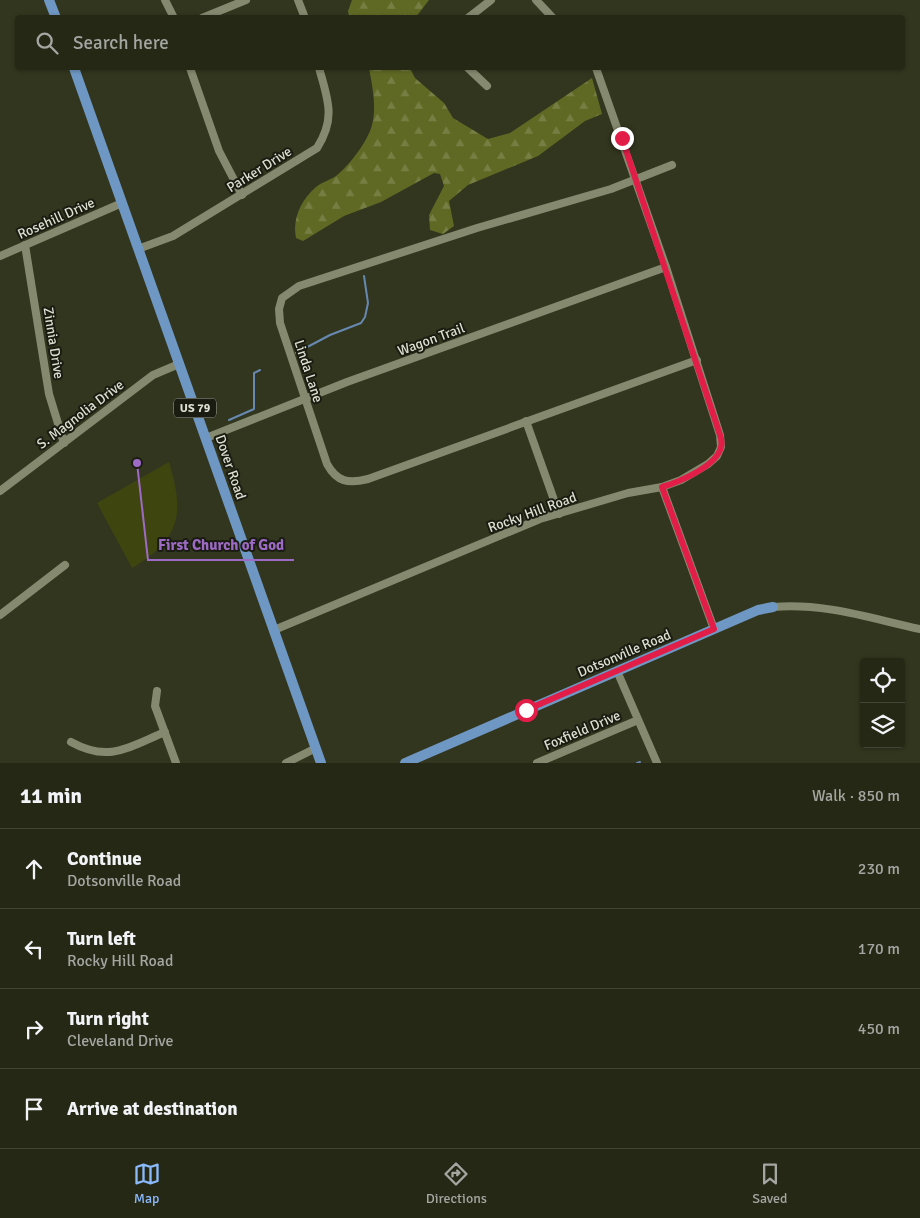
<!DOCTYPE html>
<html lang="en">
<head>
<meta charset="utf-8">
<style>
	:root { --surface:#262816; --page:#2e301f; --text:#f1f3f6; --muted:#a4a6a1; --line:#424435; --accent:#8bbafc }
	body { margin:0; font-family:Signika,sans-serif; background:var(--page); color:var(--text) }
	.controls { position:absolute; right:15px; bottom:15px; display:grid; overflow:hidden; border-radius:5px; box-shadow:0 1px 4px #0004 }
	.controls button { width:45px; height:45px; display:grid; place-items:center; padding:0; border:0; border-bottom:1px solid var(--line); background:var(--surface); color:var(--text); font:25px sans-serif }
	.stop { position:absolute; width:15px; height:15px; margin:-11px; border:4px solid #e11d48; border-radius:50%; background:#fff }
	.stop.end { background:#e11d48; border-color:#fff; box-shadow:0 1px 5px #0008 }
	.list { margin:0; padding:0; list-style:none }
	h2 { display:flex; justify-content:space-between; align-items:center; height:65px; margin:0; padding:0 20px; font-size:21px }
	h2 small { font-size:16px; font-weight:400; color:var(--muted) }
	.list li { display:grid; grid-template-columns:32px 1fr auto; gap:15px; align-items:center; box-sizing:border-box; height:80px; padding:0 20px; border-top:1px solid var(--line) }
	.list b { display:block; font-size:19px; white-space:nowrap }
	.list p { margin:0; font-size:16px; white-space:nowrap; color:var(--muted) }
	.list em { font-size:16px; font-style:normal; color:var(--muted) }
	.icon { flex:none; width:28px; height:28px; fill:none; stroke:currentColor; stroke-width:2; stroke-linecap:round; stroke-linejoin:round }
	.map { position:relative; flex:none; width:920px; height:763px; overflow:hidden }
	.search { position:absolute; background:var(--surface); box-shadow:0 1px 4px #0004; left:15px; right:15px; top:15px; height:55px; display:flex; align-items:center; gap:12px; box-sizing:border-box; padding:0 18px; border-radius:5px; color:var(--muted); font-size:19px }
	.sheet { height:385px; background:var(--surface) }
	nav { display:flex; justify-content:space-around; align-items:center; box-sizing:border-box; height:70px; border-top:1px solid var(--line); background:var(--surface); font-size:14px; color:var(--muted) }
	nav a { display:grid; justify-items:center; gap:2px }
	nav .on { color:var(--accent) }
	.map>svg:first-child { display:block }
	.forest { fill:url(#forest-firs) }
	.pitch { fill:#3f450f }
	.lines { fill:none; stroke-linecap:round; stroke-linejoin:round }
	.stream { stroke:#6688b1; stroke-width:2 }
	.minor { stroke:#84896f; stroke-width:8 }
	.major { stroke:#6e97c4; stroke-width:10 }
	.route { stroke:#e11d48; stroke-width:6 }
	.labels { text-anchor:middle; stroke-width:4; stroke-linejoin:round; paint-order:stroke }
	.shield { fill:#1a1c12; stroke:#a2a498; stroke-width:1 }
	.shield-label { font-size:12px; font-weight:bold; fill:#dcdfd1 }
	.street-label { font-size:14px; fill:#dcdfd1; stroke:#1a1c12 }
	.leader { fill:none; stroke:#9d6bc5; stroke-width:2 }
	.callout-dot { fill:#9d6bc5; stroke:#1a1c12; stroke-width:2 }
	.callout-label { font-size:15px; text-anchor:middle; font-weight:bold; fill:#9d6bc5; stroke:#1a1c12; stroke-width:4; stroke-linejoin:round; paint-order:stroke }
</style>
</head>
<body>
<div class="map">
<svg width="920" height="763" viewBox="0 0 920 763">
	<defs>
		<pattern id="forest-firs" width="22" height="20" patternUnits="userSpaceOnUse" patternTransform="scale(1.25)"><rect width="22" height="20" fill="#606924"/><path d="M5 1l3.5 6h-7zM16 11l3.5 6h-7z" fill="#767e43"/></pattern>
	</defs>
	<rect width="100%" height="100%" fill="#32361e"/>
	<!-- forest -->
	<g class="forest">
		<path d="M352 0H429L416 17H349L348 11Z"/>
		<path d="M369 68H410L415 78 444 103 453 118 488 139 510 133 592 78 602 114 585 121 538 156 468 185 449 201 454 226 443 234 430 230 429 215 444 186 440 174 434 173 381 202 344 216 303 241 296 238C292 219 301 200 316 187 322 182 330 180 336 176 349 166 368 141 372 125 377 107 372 85 369 68Z"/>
	</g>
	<!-- pitch -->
	<path class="pitch" d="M169 462C185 515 180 539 132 568L97 503Z"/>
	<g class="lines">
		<!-- stream -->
		<g class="stream">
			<path d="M296 353 330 335 361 323 365 317 368 303 364 276"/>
			<path d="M229 420 254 409V373L260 370"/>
			<path d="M637 763 640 762"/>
		</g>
		<!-- minor -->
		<g class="minor">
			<path d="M165 0 174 18"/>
			<path d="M298 0 305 18"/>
			<path d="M536 0 553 18"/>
			<path d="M202 18 246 0"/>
			<path d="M468 18 491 0"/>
			<path d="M190 68 219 151 242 195"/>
			<path d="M468 68 487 86"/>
			<path d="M672 165 611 189 477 228 299 286 282 298 279 309 280 323 327 464C337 482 348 484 368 479L697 360"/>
			<path d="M25 245 49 394 64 443"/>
			<path d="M138 249 173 236 317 148C336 118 328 100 319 68"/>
			<path d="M0 256 122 203"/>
			<path d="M526 421 559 514"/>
			<path d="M206 438 347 382 666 267"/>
			<path d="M662 487 714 629"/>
			<path d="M0 491 153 375 179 364"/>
			<path d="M773 607C826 603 869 618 920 629"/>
			<path d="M0 615 65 565"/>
			<path d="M274 630 540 519 628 493 662 487 681 480 708 464 717 456 721 447 720 435 666 267 596 68"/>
			<path d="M617 671 657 763"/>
			<path d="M157 691 155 706 176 763"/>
			<path d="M71 742C109 763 129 747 165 732"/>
			<path d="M286 763 316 748"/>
			<path d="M537 763 638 720"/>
		</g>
		<!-- major -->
		<g class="major">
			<path d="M49 0 56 18"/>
			<path d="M74 68 321 763"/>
			<path d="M405 763 758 610 773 607"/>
		</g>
	</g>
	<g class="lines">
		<!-- route -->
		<path class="route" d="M526 710 714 629 662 487C679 482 717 466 721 447 722 444 721 438 720 435L622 138"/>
	</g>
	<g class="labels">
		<!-- shield labels -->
		<rect class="shield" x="174" y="398.5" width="42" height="19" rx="4"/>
		<g class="shield-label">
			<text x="195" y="412">US 79</text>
		</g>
		<!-- street labels -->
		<g class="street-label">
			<text transform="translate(259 169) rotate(-32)" y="5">Parker Drive</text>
			<text transform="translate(56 218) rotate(-24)" y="5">Rosehill Drive</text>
			<text transform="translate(431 339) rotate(-20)" y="5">Wagon Trail</text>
			<text transform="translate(54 343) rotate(81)" y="5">Zinnia Drive</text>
			<text transform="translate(309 371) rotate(72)" y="5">Linda Lane</text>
			<text transform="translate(80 414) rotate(-37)" y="5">S. Magnolia Drive</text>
			<text transform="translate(231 467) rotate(71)" y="5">Dover Road</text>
			<text transform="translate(532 512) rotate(-20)" y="5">Rocky Hill Road</text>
			<text transform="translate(624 653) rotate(-23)" y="5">Dotsonville Road</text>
			<text transform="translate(582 730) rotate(-23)" y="5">Foxfield Drive</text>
		</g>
	</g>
	<!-- callouts -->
	<path class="leader" d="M137 463L148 560H294"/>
	<circle class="callout-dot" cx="137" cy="463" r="5"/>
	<g class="callout-label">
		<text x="221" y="550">First Church of God</text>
	</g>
</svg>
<div class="controls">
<button><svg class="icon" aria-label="locate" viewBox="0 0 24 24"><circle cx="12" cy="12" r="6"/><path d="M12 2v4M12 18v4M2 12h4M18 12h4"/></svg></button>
<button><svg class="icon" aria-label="layers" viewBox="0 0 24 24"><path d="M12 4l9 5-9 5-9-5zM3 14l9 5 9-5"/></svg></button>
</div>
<div class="stop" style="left:526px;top:710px"></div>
<div class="stop end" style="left:622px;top:138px"></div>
<div class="search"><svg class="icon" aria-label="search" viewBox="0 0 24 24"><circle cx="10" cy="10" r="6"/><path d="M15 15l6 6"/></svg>Search here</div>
</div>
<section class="sheet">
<h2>11 min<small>Walk · 850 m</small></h2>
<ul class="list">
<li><svg class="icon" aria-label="ahead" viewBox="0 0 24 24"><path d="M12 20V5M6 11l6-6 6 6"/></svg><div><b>Continue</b><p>Dotsonville Road</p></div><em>230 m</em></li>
<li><svg class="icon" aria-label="left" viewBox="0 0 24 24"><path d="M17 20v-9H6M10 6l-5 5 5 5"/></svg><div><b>Turn left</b><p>Rocky Hill Road</p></div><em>170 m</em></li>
<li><svg class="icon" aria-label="right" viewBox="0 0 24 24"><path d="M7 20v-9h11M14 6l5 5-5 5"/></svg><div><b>Turn right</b><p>Cleveland Drive</p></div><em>450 m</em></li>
<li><svg class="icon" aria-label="arrive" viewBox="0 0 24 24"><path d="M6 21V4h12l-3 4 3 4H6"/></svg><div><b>Arrive at destination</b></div></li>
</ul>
</section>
<nav>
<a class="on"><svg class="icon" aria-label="map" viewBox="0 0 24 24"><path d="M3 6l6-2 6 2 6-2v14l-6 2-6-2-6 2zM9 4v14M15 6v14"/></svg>Map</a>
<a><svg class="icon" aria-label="directions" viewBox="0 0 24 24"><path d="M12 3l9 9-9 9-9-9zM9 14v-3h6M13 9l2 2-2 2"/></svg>Directions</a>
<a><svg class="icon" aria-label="saved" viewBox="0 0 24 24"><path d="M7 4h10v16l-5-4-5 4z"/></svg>Saved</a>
</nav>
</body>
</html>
